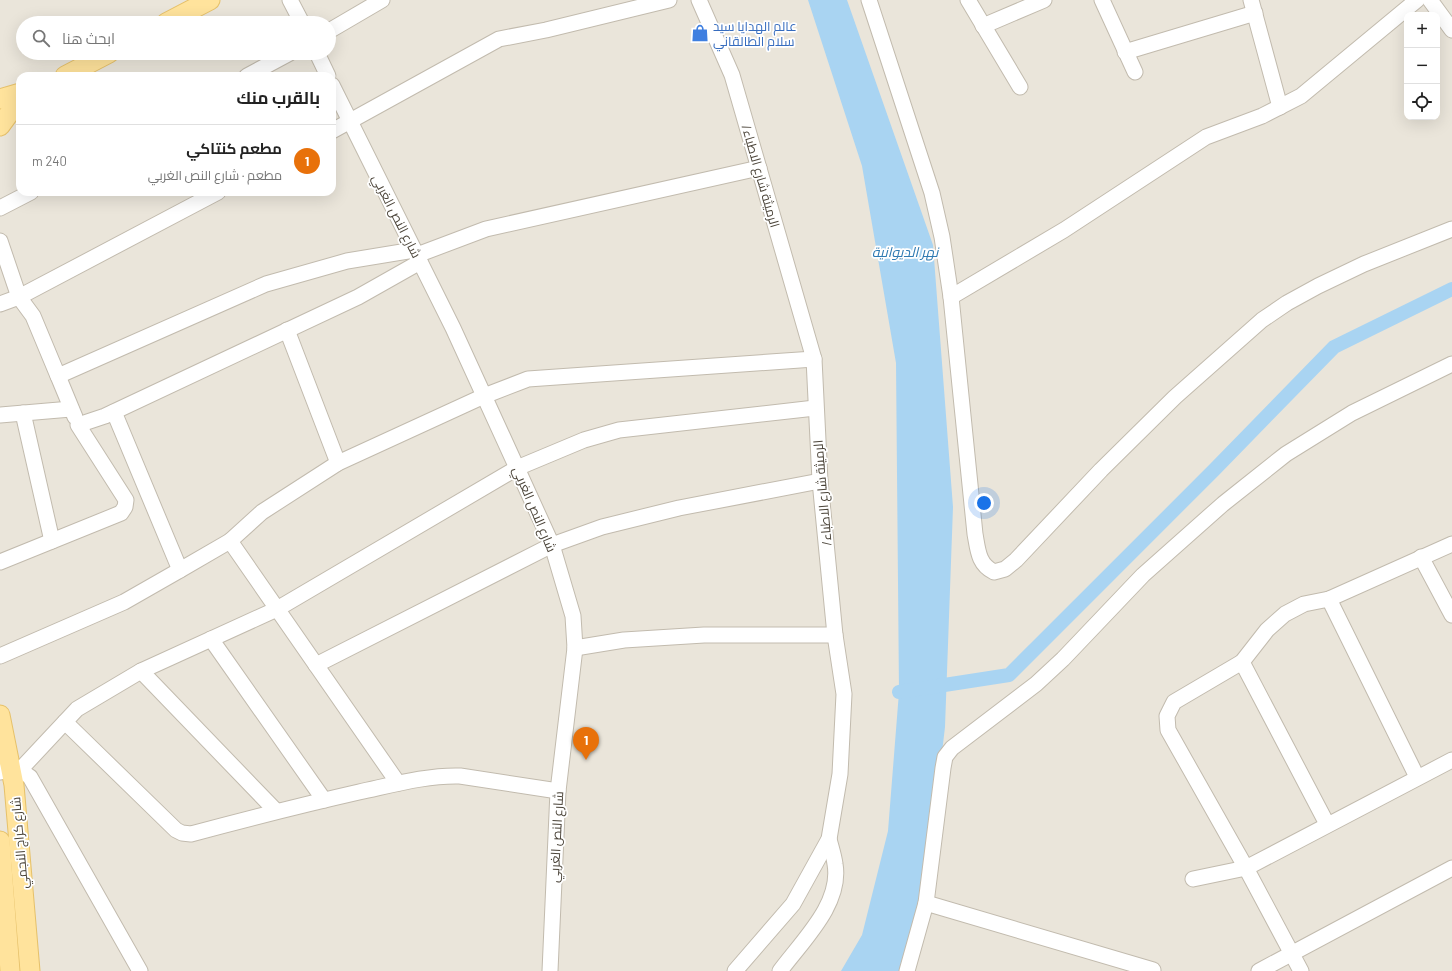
<!DOCTYPE html>
<html lang="ar">
<head>
<meta charset="utf-8">
<style>
	:root { --surface:#fff; --page:#f2f2f2; --text:#222; --muted:#767676; --line:#e0e0e0; --accent:#fc3f1d }
	body { margin:0; font-family:Barlow,Cairo,sans-serif; background:var(--page); color:var(--text); direction:rtl }
	.controls { position:absolute; right:12px; top:12px; display:grid; overflow:hidden; border-radius:8px; box-shadow:0 4px 16px #0002 }
	.controls button { width:36px; height:36px; display:grid; place-items:center; padding:0; border:0; border-bottom:1px solid var(--line); background:var(--surface); color:var(--text); font:20px sans-serif }
	.you { position:absolute; left:984px; top:503px; width:14px; height:14px; margin:-10px; border:3px solid #fff; border-radius:50%; background:#1a73e8; box-shadow:0 0 0 6px #1a73e833 }
	.badge { display:grid; place-items:center; width:26px; height:26px; border-radius:50%; background:var(--accent); color:#fff; font-size:13px; font-weight:700 }
	.pin { position:absolute; translate:-50% -33px; filter:drop-shadow(0 1px 2px #0008) }
	.pin::after { content:''; position:absolute; top:21px; width:14px; height:12px; background:inherit; clip-path:polygon(0 0,100% 0,50% 100%) }
	.list { margin:0; padding:0; list-style:none }
	h2 { display:flex; justify-content:space-between; align-items:center; height:52px; margin:0; padding:0 16px; font-size:17px }
	h2 small { font-size:13px; font-weight:400; color:var(--muted) }
	.list li { display:grid; grid-template-columns:26px 1fr auto; gap:12px; align-items:center; box-sizing:border-box; height:72px; padding:0 16px; border-top:1px solid var(--line) }
	.list b { display:block; font-size:15px; white-space:nowrap }
	.list p { margin:0; font-size:13px; white-space:nowrap; color:var(--muted) }
	.list em { font-size:13px; font-style:normal; color:var(--muted) }
	.icon { flex:none; width:22px; height:22px; fill:none; stroke:currentColor; stroke-width:2; stroke-linecap:round; stroke-linejoin:round }
	.map { position:relative; flex:none; width:1452px; height:971px; overflow:hidden; direction:ltr }
	.search { position:absolute; background:var(--surface); box-shadow:0 4px 16px #0002; left:16px; top:16px; width:320px; height:44px; display:flex; align-items:center; gap:10px; box-sizing:border-box; padding:0 14px; border-radius:22px; color:var(--muted); font-size:15px }
	.panel { position:absolute; background:var(--surface); box-shadow:0 4px 16px #0002; left:16px; top:72px; width:320px; height:124px; border-radius:12px; direction:rtl }
	.map>svg:first-child { display:block }
	.residential { fill:#eae5da; fill-rule:evenodd }
	.water { fill:#a9d4f2 }
	.lines { fill:none; stroke-linecap:round; stroke-linejoin:round }
	.canal { stroke:#a9d4f2; stroke-width:14 }
	.minor-casing { stroke:#c2bbae; stroke-width:17 }
	.major-casing { stroke:#e6c16a; stroke-width:21 }
	.minor { stroke:#fff; stroke-width:15 }
	.major { stroke:#ffe39c; stroke-width:19 }
	.labels { text-anchor:middle; stroke-width:3.5; stroke-linejoin:round; paint-order:stroke }
	.shop-label { font-size:13px; fill:#366cbe; stroke:#fff; text-anchor:start }
	.street-label { font-size:13px; fill:#4b4439; stroke:#fff }
	.water-label { font-size:14px; font-style:italic; fill:#2e7ab2; stroke:#fff }
</style>
</head>
<body>
<div class="map">
<svg width="1452" height="971" viewBox="0 0 1452 971">
	<rect width="100%" height="100%" fill="#f6f3ec"/>
	<!-- residential -->
	<path class="residential" d="M0 0H1452V971H0ZM1407 15H1437V117H1407ZM23 23H329V53H23ZM20 76H332V192H20Z"/>
	<!-- water -->
	<path class="water" d="M808 0H847L933 245 953 507 945 727 927 880 904 971H841L862 935 888 831 899 692 896 363 862 166Z"/>
	<g class="lines">
		<!-- canal -->
		<path class="canal" d="M899 692 1009 675 1214 470 1334 347 1452 289"/>
		<!-- minor casing -->
		<g class="minor-casing">
			<g id="minor">
				<path d="M290 0 302 23"/>
				<path d="M699 0 732 75 814 359 820 481 835 635 844 694 840 774 829 839 793 904 735 971"/>
				<path d="M869 0 932 193 942 237 951 297 975 534C978 550 978 564 994 572L1005 569 1016 560 1101 470 1175 397 1262 320 1287 303 1318 286 1364 264 1452 229"/>
				<path d="M968 0 1020 87"/>
				<path d="M1102 0 1135 72"/>
				<path d="M1251 0 1280 107"/>
				<path d="M1430 0 1452 30"/>
				<path d="M983 26 1044 0"/>
				<path d="M329 31 382 0"/>
				<path d="M1125 52 1255 13"/>
				<path d="M317 53 328 76"/>
				<path d="M247 76 290 53"/>
				<path d="M332 85 453 328 517 468 552 545 573 616 575 648 558 791 550 971"/>
				<path d="M332 131 499 39 546 30 669 0"/>
				<path d="M0 208 31 192"/>
				<path d="M0 241 19 297 33 316 58 376 266 284 347 261 414 250"/>
				<path d="M417 255 486 229 759 168"/>
				<path d="M951 297 1064 230 1206 137 1262 116 1301 96 1417 0"/>
				<path d="M0 304 19 297 218 192"/>
				<path d="M287 330 338 463"/>
				<path d="M58 376 75 417"/>
				<path d="M114 412 180 570"/>
				<path d="M23 413 52 541"/>
				<path d="M0 415 71 409"/>
				<path d="M230 541 398 783"/>
				<path d="M1421 557 1452 615"/>
				<path d="M0 562 121 513 125 507 126 500 78 425 105 416 358 297 420 262"/>
				<path d="M1329 599 1417 777"/>
				<path d="M211 639 324 800"/>
				<path d="M575 648 624 640 704 635H835"/>
				<path d="M0 656 124 602 180 570 230 541 262 512 338 463 484 396 528 379 814 359"/>
				<path d="M1242 662 1327 824"/>
				<path d="M316 665 552 545 602 527 679 508 820 481"/>
				<path d="M141 671 276 811"/>
				<path d="M65 722 176 830 182 833 191 834C247 819 302 805 359 792 392 785 427 775 460 776L558 791"/>
				<path d="M19 771 77 709 141 671 277 609 517 468 584 440 619 430 815 408"/>
				<path d="M0 772C12 769 20 769 30 777L140 971"/>
				<path d="M1193 879 1246 868 1452 760"/>
				<path d="M926 903 1153 970"/>
				<path d="M780 971C802 941 842 904 835 864 834 856 831 847 829 839"/>
				<path d="M907 971 926 903 943 768 945 757 952 748 1036 684 1063 659 1143 575 1223 504 1286 454 1352 413 1452 364"/>
				<path d="M1259 971 1452 868"/>
				<path d="M1301 971 1246 868 1168 730 1167 716 1174 702 1242 662 1267 630 1285 614 1304 604 1329 599 1452 544"/>
			</g>
		</g>
		<!-- major casing -->
		<g class="major-casing">
			<g id="major">
				<path d="M166 23 210 0"/>
				<path d="M65 76 109 53"/>
				<path d="M0 99 20 93"/>
				<path d="M0 126 11 111 20 104"/>
				<path d="M0 715 14 785 30 971"/>
				<path d="M0 841 10 971"/>
			</g>
		</g>
		<!-- minor -->
		<use href="#minor" class="minor"/>
		<!-- major -->
		<use href="#major" class="major"/>
	</g>
	<!-- icons -->
	<defs>
		<g id="shop-bare" transform="scale(1.38)"><path d="M-5-2.5h2.3a2.7 3.5 0 0 1 5.4 0H5L5.5 6h-11ZM-1.5-2.5h3a1.5 2.3 0 0 0-3 0Z" fill="#3f7fe0" stroke="#fff" stroke-width="2.5" paint-order="stroke"/></g>
	</defs>
	<g fill-rule="evenodd">
		<use href="#shop-bare" x="700" y="33"/>
	</g>
	<g class="labels">
		<!-- shop labels -->
		<g class="shop-label">
			<text x="713" y="31">عالم الهدايا سيد<tspan x="713" dy="15">سلام الطالقاني</tspan></text>
		</g>
		<!-- street labels -->
		<g class="street-label">
			<text transform="translate(761 176) rotate(74)" y="5">/الرميثة شارع الاطباء</text>
			<text transform="translate(397 216) rotate(63)" y="5">شارع النص الغربي</text>
			<text transform="translate(822 493) rotate(-95)" y="5">/الرميثة شارع الاطباء</text>
			<text transform="translate(535 509) rotate(67)" y="5">شارع النص الغربي</text>
			<text transform="translate(556 837) rotate(-87)" y="5">شارع النص الغربي</text>
			<text transform="translate(19 843) rotate(-95)" y="5">شارع كراج النجمي</text>
		</g>
		<!-- water labels -->
		<g class="water-label">
			<text x="905" y="257">نهر الديوانية</text>
		</g>
	</g>
</svg>
<div class="controls">
<button>+</button>
<button>−</button>
<button><svg class="icon" aria-label="locate" viewBox="0 0 24 24"><circle cx="12" cy="12" r="6"/><path d="M12 2v4M12 18v4M2 12h4M18 12h4"/></svg></button>
</div>
<div class="you"></div>
<div class="pin badge" style="left:586px;top:760px;background:#e8710a">1</div>
<div class="search"><svg class="icon" aria-label="search" viewBox="0 0 24 24"><circle cx="10" cy="10" r="6"/><path d="M15 15l6 6"/></svg>ابحث هنا</div>
<section class="panel">
<h2>بالقرب منك<small></small></h2>
<ul class="list">
<li><span class="badge" style="background:#e8710a">1</span><div><b>مطعم كنتاكي</b><p>مطعم · شارع النص الغربي</p></div><em>240 m</em></li>
</ul>
</section>
</div>
</body>
</html>
